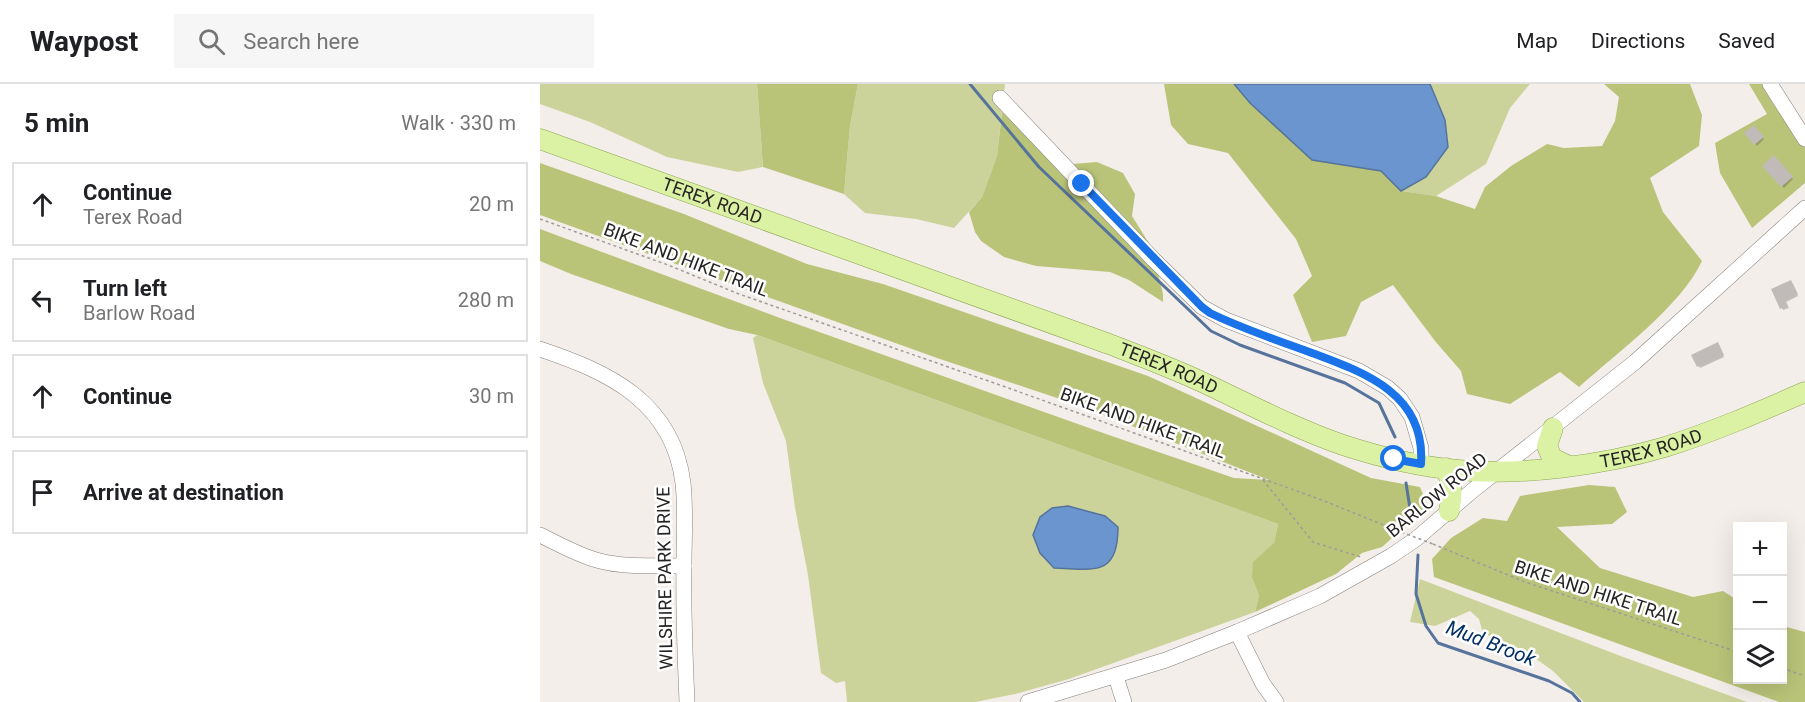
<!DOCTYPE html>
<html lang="en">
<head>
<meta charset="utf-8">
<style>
	:root { --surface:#fff; --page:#f6f6f6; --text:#202124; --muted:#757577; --line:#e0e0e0 }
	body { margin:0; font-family:Roboto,sans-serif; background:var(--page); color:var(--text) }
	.controls { position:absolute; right:18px; bottom:18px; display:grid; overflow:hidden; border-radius:0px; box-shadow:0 6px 24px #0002 }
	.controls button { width:54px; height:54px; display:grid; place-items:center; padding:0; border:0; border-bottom:2px solid var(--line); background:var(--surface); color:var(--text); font:30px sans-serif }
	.stop { position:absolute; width:18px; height:18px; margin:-14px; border:4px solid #1a73e8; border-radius:50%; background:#fff }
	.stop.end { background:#1a73e8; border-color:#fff; box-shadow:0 2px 6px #0008 }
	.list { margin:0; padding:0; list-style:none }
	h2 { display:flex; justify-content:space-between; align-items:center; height:78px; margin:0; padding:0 24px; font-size:26px }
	h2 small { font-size:20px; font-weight:400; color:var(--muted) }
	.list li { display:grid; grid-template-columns:39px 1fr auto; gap:18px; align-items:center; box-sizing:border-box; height:84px; margin:0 12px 12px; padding:0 12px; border:2px solid var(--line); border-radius:0px }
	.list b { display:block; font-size:22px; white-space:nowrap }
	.list p { margin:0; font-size:20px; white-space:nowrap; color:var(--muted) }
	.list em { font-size:20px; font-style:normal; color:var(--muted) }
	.icon { flex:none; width:33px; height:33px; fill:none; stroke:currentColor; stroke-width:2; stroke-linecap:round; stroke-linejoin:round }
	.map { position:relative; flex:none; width:1265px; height:618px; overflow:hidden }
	header { display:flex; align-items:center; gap:36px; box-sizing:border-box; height:84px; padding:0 30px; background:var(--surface); border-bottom:2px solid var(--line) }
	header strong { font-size:28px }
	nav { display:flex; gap:33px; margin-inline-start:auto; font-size:21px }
	.search { width:420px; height:54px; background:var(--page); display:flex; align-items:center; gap:15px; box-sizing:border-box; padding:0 21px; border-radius:0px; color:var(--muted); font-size:22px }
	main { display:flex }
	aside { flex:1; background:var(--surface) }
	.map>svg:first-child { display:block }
	.green { fill:#cbd39a }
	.forest { fill:#bac479 }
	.water { fill:#6a95cf; stroke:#56739b; stroke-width:1.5 }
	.shadow { fill:#0003 }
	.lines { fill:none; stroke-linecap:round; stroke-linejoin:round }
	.stream { stroke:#56739b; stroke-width:3 }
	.building { fill:#c0bbb8 }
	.minor-casing { stroke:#86817e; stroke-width:16 }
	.major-casing { stroke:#8ca350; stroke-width:21 }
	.path { stroke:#9f9b99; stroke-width:1.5; stroke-dasharray:3 3; stroke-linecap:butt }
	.minor { stroke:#fff; stroke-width:15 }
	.major { stroke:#dbf1a4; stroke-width:20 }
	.path-bridge { stroke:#9f9b99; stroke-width:1.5; stroke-dasharray:3 3; stroke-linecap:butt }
	.route { stroke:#1a73e8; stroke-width:8 }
	.labels { text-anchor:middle; stroke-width:5; stroke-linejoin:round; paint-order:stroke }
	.street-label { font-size:18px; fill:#262423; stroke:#fff }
	.water-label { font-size:20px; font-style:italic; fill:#033064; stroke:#fff }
</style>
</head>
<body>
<header>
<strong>Waypost</strong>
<div class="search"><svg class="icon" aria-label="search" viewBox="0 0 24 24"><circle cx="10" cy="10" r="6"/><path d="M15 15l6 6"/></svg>Search here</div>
<nav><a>Map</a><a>Directions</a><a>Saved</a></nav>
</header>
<main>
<aside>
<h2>5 min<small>Walk · 330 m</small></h2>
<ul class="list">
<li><svg class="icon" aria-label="ahead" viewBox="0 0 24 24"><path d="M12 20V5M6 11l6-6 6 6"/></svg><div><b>Continue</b><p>Terex Road</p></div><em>20 m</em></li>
<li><svg class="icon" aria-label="left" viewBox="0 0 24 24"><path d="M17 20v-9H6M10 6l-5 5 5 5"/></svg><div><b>Turn left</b><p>Barlow Road</p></div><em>280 m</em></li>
<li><svg class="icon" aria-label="ahead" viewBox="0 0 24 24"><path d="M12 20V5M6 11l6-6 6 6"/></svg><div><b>Continue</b></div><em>30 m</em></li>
<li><svg class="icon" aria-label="arrive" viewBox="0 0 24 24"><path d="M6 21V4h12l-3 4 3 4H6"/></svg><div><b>Arrive at destination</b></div></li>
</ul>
</aside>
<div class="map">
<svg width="1265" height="618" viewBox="0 0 1265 618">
	<rect width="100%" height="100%" fill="#f4eeeb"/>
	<!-- green -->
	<g class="green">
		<path d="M0 0H217L223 83 198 88 127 73 50 38 0 20Z"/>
		<path d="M318 0H465L457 72 442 113 414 144 376 135 325 129 304 110 310 42Z"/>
		<path d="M890 0H990L970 24 946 80 896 112 861 107 886 93 905 36Z"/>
		<path d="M217 251 738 440 734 459 712 494 719 511 715 528 529 595 475 610 435 618H307L305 597 296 599 281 589 268 491 255 424 246 357 223 299 213 254Z"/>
		<path d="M880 495 1078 571 1207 618H1044L1013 587 985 567 943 549 939 535 930 527 895 542 870 538Z"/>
	</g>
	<!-- forest -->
	<g class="forest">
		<path d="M217 0H318L310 42 304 110 223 83Z"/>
		<path d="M624 0H694L710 19 772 76 841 87 861 107 896 112 935 125 945 103 971 82 1007 60 1024 64 1062 62 1075 37 1079 13 1064 0H1150L1162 31 1159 62 1110 94 1123 128 1162 177C1141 222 1077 269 1039 303L1020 288 970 320 927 310 921 287 895 257 853 201 821 218 806 252 772 258 753 211 772 192 756 155 688 69 648 60 631 41Z"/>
		<path d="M1209 0H1227L1265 61V99L1212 144 1180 89 1175 59 1227 30Z"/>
		<path d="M462 28 519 81 557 78 583 89 595 110 592 132 612 164 623 210V218L589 196 570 188 496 182 464 173 441 157 435 148 429 128 442 113 457 72Z"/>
		<path d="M0 79 144 130 267 180 343 200 608 292 831 394 880 403 888 422 842 463 822 469 796 490 715 528 719 511 712 494 713 478 734 459 738 440 217 251 189 245 31 190 0 177V145L240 234 566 350 694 394 729 396 541 322 397 274 0 131Z"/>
		<path d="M1049 401 1075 403 1087 428 1072 440 1017 443 1060 484 1153 513 1183 507 1197 516 1198 596H1242L1243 542 1265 548V618H1239L894 493 892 475 911 454 943 434 967 437 980 412Z"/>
	</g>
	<!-- water -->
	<g class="water">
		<path d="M694 0H890L905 36 908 63 886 93 861 107 841 87 772 76 710 19Z"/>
		<path d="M528 422 565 432 578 443C578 494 553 485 514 484L500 469 493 451 500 433 512 424Z"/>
	</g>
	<!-- shadow -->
	<g class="shadow">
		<path d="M1214 43 1224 55 1217 62 1206 49Z"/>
		<path d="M1234 74 1253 95 1244 104 1224 82Z"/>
		<path d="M1253 200 1258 212 1246 218 1249 224 1243 226 1233 206Z"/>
		<path d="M1179 262 1184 273 1160 284 1153 271Z"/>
	</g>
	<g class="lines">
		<!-- stream -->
		<g class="stream">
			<path d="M430 0 499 83 671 247 700 261 805 299 839 319 855 353"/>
			<path d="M866 399 872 437"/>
			<path d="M878 471 876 510 886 542 898 559 1009 597 1032 609 1040 618"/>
		</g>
	</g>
	<!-- building -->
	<g class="building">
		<path d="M1214 41 1224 53 1214 61 1204 49Z"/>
		<path d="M1234 71 1253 93 1241 103 1222 82Z"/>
		<path d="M1251 196 1258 210 1245 216 1248 222 1240 225 1231 205Z"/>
		<path d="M1178 258 1184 271 1157 283 1151 271Z"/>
	</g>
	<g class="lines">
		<!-- minor casing -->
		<g class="minor-casing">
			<g id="minor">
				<path d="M1230 0 1265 55"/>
				<path d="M460 14 614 176 662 223 686 236 819 287 848 304 860 315 872 333 881 364V380"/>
				<path d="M0 265C69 288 133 318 143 399 146 426 144 454 144 481 143 527 145 572 147 618"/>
				<path d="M0 451C19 460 39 472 60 477 87 484 116 481 144 482"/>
				<path d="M697 548 723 600 736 618"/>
				<path d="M576 593 584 618"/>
				<path d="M488 618 626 576 697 548 780 512 851 472 876 455 932 407 1095 278 1265 124"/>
			</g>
		</g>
		<!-- major casing -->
		<g class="major-casing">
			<g id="major">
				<path id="s1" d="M0 55 569 260C600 272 632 284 662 298 709 320 754 344 803 361 840 373 880 383 918 386 982 392 1064 381 1125 363 1173 348 1219 328 1265 308"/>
				<path d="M1013 344 1007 362 1012 374 1029 382"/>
				<path d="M906 384C912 400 913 411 909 427"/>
			</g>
		</g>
		<!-- path -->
		<g class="path">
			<path d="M0 135 128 181 199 210 457 300 782 416 856 446"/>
			<path d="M723 396 773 458 821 473"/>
			<path d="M893 460 985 498 1198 568"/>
			<path d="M1242 584 1265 592"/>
		</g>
		<!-- minor -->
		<use href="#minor" class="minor"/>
		<!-- major -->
		<use href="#major" class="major"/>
		<!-- path-bridge -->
		<path class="path-bridge" d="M856 446 893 460"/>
	</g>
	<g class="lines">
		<!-- route -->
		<path class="route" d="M542 100 662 223 670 229C701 244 733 255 764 266 820 287 886 307 881 380L854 375"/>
	</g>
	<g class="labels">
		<!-- street labels -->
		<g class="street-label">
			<text dy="6" stroke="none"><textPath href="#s1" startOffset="183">TEREX ROAD</textPath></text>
			<text transform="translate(146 176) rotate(21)" y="6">BIKE AND HIKE TRAIL</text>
			<text dy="6" stroke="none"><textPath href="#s1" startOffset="669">TEREX ROAD</textPath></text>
			<text transform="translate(603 339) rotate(20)" y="6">BIKE AND HIKE TRAIL</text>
			<text dy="6" stroke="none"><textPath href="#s1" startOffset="1173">TEREX ROAD</textPath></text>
			<text transform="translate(897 411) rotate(-39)" y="6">BARLOW ROAD</text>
			<text transform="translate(125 494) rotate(-91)" y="6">WILSHIRE PARK DRIVE</text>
			<text transform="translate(1058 509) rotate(18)" y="6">BIKE AND HIKE TRAIL</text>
		</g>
		<!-- water labels -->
		<g class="water-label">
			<text transform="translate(951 559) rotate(21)" y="7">Mud Brook</text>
		</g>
	</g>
</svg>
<div class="controls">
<button>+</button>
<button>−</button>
<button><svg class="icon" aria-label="layers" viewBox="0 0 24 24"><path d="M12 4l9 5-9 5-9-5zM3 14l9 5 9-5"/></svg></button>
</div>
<div class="stop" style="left:854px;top:375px"></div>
<div class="stop end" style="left:542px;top:100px"></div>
</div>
</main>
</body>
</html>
